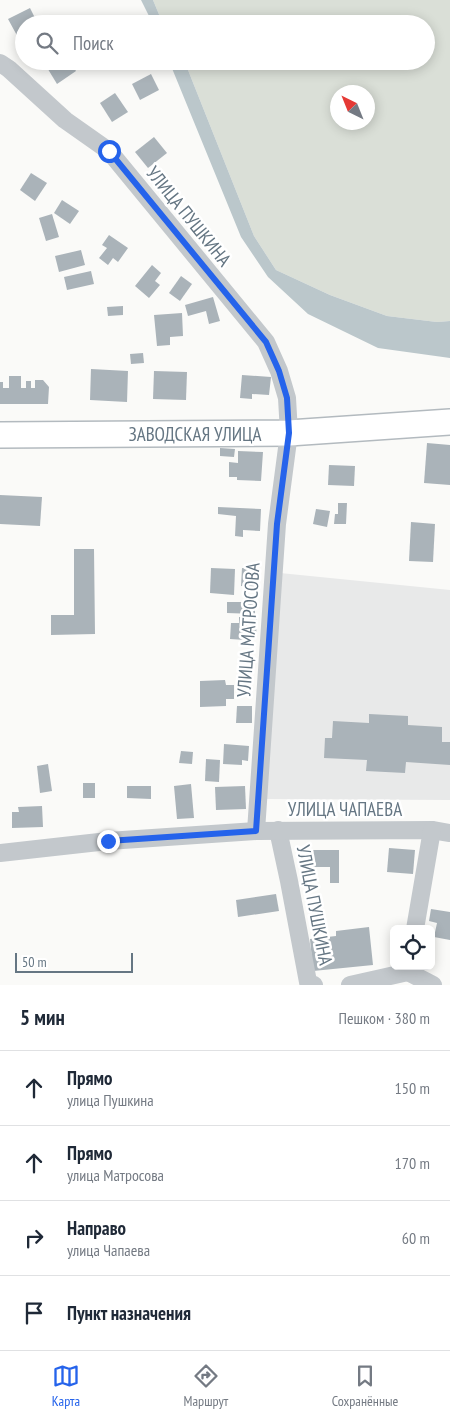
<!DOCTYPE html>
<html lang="ru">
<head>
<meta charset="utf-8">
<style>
	:root { --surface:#fff; --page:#f2f2f3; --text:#1f2937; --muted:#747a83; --line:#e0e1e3; --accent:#2563eb }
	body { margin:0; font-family:"PT Sans Narrow",sans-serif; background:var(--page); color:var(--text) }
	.controls { position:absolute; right:15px; bottom:15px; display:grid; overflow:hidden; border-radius:8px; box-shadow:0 2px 12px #0003 }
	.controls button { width:45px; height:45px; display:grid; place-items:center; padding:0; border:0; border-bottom:1px solid var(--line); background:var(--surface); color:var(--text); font:25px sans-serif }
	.compass { position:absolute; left:330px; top:85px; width:45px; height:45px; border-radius:50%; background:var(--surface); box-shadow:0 2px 12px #0003; rotate:317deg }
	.scale { position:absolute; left:15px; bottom:12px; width:118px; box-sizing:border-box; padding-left:5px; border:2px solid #657683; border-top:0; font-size:14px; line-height:18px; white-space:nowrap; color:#657683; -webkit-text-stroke:4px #fff; paint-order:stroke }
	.stop { position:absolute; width:15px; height:15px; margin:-11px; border:4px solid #2563eb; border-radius:50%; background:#fff }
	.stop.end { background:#2563eb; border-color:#fff; box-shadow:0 1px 5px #0008 }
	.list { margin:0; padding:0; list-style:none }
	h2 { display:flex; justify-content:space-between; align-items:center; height:65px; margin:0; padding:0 20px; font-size:21px }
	h2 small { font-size:16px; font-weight:400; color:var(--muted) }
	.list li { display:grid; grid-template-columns:32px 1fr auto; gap:15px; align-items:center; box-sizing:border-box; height:75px; padding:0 20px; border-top:1px solid var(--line) }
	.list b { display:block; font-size:19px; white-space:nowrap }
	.list p { margin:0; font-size:16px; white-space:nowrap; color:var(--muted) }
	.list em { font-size:16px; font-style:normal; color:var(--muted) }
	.icon { flex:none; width:28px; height:28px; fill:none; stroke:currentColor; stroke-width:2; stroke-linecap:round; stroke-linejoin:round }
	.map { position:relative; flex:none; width:450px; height:985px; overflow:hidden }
	.search { position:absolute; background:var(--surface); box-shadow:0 2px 12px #0003; left:15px; right:15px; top:15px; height:55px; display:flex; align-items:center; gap:12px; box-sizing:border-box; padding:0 18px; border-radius:28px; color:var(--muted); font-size:19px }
	.sheet { height:365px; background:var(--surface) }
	nav { display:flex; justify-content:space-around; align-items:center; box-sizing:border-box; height:70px; border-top:1px solid var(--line); background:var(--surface); font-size:14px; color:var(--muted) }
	nav a { display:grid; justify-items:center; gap:2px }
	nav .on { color:var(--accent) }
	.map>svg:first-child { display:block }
	.built { fill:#e8e9e9 }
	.green { fill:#dadfd7; fill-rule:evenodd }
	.water { fill:#bbc7cb }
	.building { fill:#aab3b9 }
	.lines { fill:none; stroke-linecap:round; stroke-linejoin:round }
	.secondary-casing { stroke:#b3babf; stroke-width:28 }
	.street { stroke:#c3c8cc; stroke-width:18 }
	.secondary { stroke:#fff; stroke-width:25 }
	.route { stroke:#2563eb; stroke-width:6 }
	.labels { text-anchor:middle; stroke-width:5; stroke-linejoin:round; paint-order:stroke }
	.street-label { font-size:19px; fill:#657683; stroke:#fff }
</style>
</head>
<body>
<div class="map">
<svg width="450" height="985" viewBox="0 0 450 985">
	<rect width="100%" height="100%" fill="#fafaf8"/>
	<!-- built -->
	<path class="built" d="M280 573 450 590V800L266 799Z"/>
	<!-- green -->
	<path class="green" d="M153 0H450V321L437 322 387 316 330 295 276 270 254 236 188 70 182 61H426V24H163ZM338 92H368V122H338Z"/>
	<!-- water -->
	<g class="water">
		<path d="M141 0H153L163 24H153Z"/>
		<path d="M169 61H182L188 70 254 236 276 270 330 295 387 316 437 322 450 321V358L378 348 308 314 268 277 241 237Z"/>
	</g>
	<!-- building -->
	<g class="building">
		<path d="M30 8 38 24H24V39L20 41 8 19Z"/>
		<path d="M43 61H70L76 71 57 84Z"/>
		<path d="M151 74 159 90 140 100 132 84Z"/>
		<path d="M115 93 128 112 112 122 100 103Z"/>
		<path d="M154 137 167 153 148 168 135 152Z"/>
		<path d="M31 173 47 183 35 201 20 190Z"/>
		<path d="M62 200 79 211 70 224 54 213Z"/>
		<path d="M52 214 59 237 46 241 39 218Z"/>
		<path d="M109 235 128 248 118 262 113 258 108 265 99 258 107 248 102 245Z"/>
		<path d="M81 250 85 265 59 272 55 256Z"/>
		<path d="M152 265 161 273 155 281 160 285 149 298 135 286Z"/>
		<path d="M91 271 94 284 67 290 64 277Z"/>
		<path d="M181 276 192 284 180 301 169 293Z"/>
		<path d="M213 297 220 321 209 324 206 311 188 316 185 305Z"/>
		<path d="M123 306V315L108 316 107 307Z"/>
		<path d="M182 313 183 336 170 337V345L157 346 154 315Z"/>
		<path d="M143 353 144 363 131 364 130 354Z"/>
		<path d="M91 369 128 371 127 402 90 400Z"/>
		<path d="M154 371 187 372 186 400 153 399Z"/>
		<path d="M242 375 271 377 269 395 252 394V399L240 398Z"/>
		<path d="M9 376H21V388H26V381H31V388H35V380H43L49 387 48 404H0V382H3V388H9Z"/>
		<path d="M427 443 450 445V485L424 483Z"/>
		<path d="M220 448 235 449 234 457 220 456Z"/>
		<path d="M238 451 263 452 261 481 237 480V477H229V462L238 463Z"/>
		<path d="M329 465 355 466 354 486 328 485Z"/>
		<path d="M0 495 42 497 40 526 0 524Z"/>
		<path d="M338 503H347L346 524H334L335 514H338Z"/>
		<path d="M218 507 261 509 260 531 243 530V537L235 536 236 516 218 514Z"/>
		<path d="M316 509 330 511 327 527 313 524Z"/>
		<path d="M411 522 435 524 433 562 409 561Z"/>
		<path d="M74 549H94L95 634 51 635V615H74Z"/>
		<path d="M211 568 235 569 234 595 210 593Z"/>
		<path d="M242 568 258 569V587L241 586Z"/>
		<path d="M227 602H255V614L227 613Z"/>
		<path d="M239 617 257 618 256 637 245 636V640L230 639 231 623H239Z"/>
		<path d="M225 680 226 685H234V699H226V706L200 707V681Z"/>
		<path d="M237 706H252V723H236Z"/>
		<path d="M369 714 408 716V725L442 727V742H450V765L406 762 405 773 366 771 367 760 324 758 325 738H332L333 721 369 723Z"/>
		<path d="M224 744 249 746 248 761 242 760V765L223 764Z"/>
		<path d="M181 751 193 752 192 764 179 763Z"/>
		<path d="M206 759 220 760 219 782 205 781Z"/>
		<path d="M48 764 52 791 40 793 37 766Z"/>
		<rect x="83" y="783" width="12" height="15"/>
		<path d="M191 784 194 818 177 819 174 786Z"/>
		<path d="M127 786H151V799L127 798Z"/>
		<path d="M245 786 246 809 216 810 215 787Z"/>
		<path d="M42 806 43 827 12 828V812H19L18 807Z"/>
		<path d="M389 848 415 850 413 874 387 872Z"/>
		<path d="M310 850H339V883H330V867H310Z"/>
		<path d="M276 894 279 911 238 917 236 900Z"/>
		<path d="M431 909 450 912V940L434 937 437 923 429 921Z"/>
		<path d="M369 927 373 965 313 971 310 939 336 936V931Z"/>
	</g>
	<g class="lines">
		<!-- secondary casing -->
		<g class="secondary-casing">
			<path id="secondary" d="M0 435 289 433 450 422"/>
		</g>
		<!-- street -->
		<g class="street">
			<path d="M0 63 9 69 65 120 109 151 266 342 279 371 287 398 289 433 277 524 256 831"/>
			<path d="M278 830 289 881 308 982 314 985"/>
			<path d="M0 853 108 841 256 831 432 830 450 833"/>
			<path d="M415 929 432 830"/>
			<path d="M408 972 433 985"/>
			<path d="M350 985 408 972 409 966"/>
		</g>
		<!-- secondary -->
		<use href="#secondary" class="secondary"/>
	</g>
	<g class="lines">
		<!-- route -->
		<path class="route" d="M108 841 256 831 277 524 289 433 287 398 279 371 266 342 109 151"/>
	</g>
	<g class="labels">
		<!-- street labels -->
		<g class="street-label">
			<text transform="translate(189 216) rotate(51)" y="7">УЛИЦА ПУШКИНА</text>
			<text x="195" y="441">ЗАВОДСКАЯ УЛИЦА</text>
			<text transform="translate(248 630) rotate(-86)" y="7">УЛИЦА МАТРОСОВА</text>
			<text x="345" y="816">УЛИЦА ЧАПАЕВА</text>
			<text transform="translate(315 905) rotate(79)" y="7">УЛИЦА ПУШКИНА</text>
		</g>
	</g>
</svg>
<div class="controls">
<button><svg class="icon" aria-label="locate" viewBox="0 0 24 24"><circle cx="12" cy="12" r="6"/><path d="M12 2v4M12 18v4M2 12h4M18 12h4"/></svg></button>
</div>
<svg class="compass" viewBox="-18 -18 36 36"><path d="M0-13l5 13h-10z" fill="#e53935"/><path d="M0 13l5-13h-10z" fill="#747a83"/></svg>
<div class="scale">50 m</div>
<div class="stop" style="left:109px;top:151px"></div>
<div class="stop end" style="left:108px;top:841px"></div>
<div class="search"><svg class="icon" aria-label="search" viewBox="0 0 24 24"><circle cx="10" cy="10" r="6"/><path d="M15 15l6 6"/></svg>Поиск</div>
</div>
<section class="sheet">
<h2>5 мин<small>Пешком · 380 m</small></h2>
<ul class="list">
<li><svg class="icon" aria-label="ahead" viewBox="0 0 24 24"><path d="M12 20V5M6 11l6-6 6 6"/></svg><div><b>Прямо</b><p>улица Пушкина</p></div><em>150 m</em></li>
<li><svg class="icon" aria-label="ahead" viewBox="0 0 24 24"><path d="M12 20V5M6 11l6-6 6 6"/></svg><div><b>Прямо</b><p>улица Матросова</p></div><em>170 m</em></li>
<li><svg class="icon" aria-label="right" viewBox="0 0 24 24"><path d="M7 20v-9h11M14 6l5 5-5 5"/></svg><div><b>Направо</b><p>улица Чапаева</p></div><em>60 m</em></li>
<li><svg class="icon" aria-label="arrive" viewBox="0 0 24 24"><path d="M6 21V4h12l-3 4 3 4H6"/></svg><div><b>Пункт назначения</b></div></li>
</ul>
</section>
<nav>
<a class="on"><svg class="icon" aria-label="map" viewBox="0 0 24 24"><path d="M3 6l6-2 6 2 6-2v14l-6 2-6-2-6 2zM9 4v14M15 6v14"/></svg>Карта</a>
<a><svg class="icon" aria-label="directions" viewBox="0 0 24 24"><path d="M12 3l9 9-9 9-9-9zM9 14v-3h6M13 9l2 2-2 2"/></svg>Маршрут</a>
<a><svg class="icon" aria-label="saved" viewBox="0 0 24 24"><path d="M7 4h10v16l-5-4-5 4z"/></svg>Сохранённые</a>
</nav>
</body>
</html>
